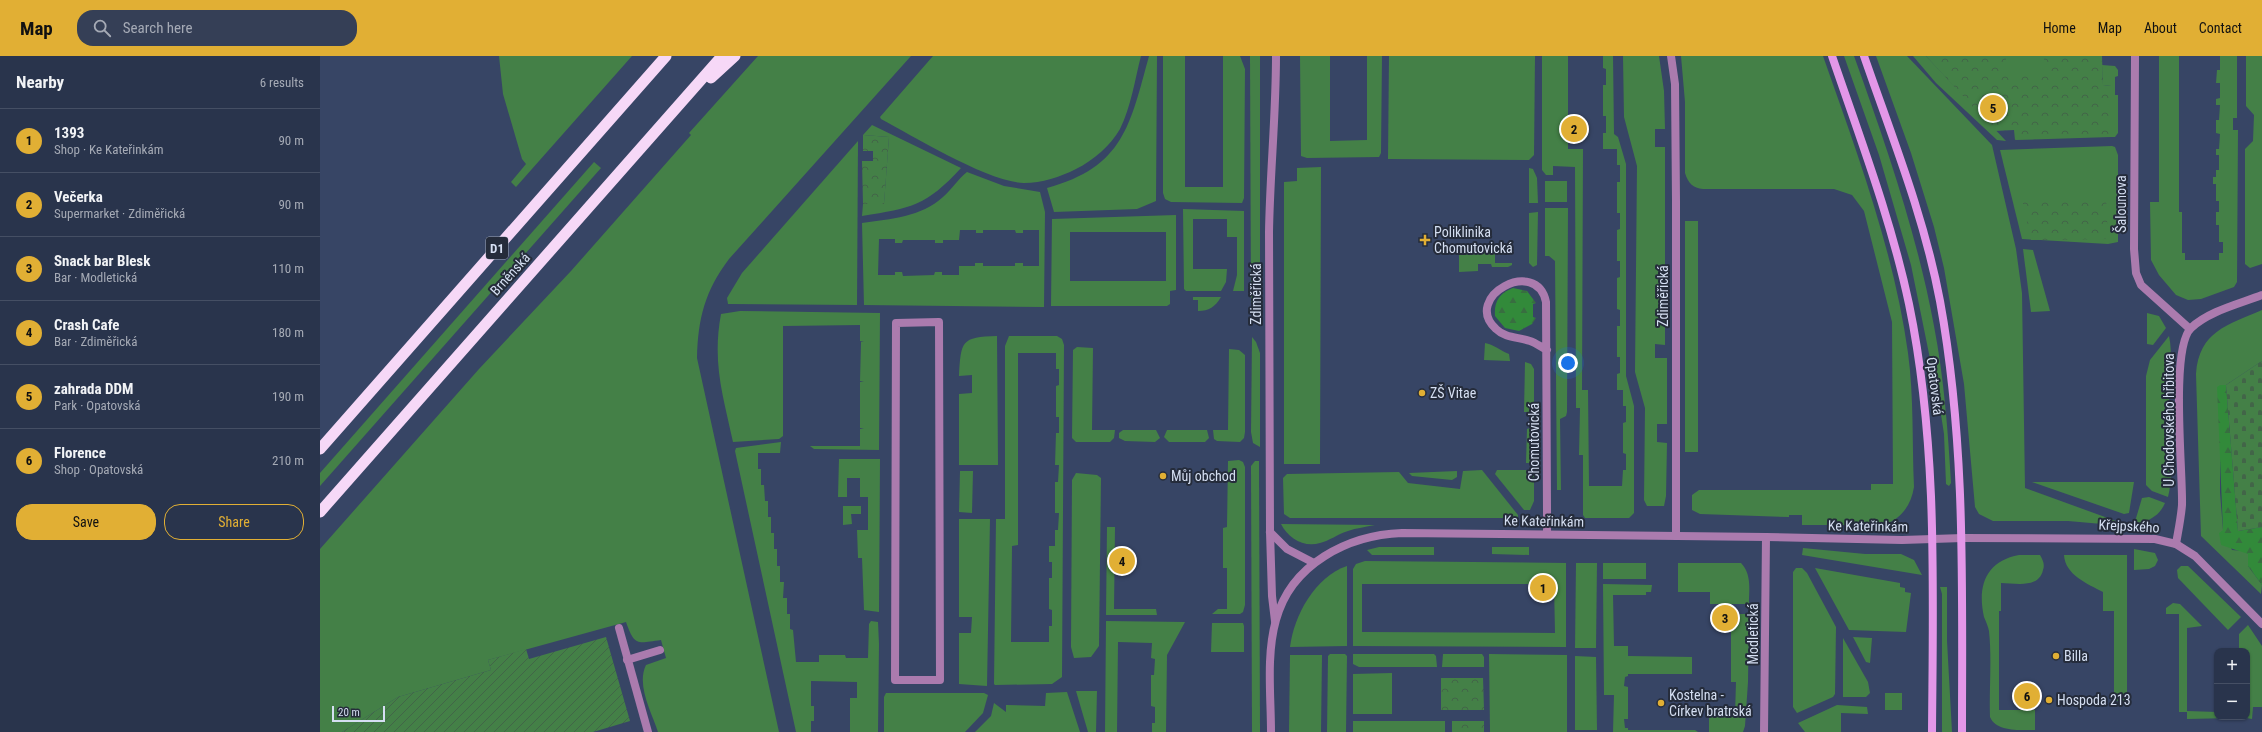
<!DOCTYPE html>
<html lang="en">
<head>
<meta charset="utf-8">
<style>
	:root { --surface:#29344c; --page:#353f56; --text:#f1f3f6; --muted:#a5aab5; --line:#454f64; --accent:#e1af34 }
	body { margin:0; font-family:"Roboto Condensed",sans-serif; background:var(--page); color:var(--text) }
	.controls { position:absolute; right:12px; bottom:12px; display:grid; overflow:hidden; border-radius:8px; box-shadow:0 1px 3px #0004 }
	.controls button { width:36px; height:36px; display:grid; place-items:center; padding:0; border:0; border-bottom:1px solid var(--line); background:var(--surface); color:var(--text); font:20px sans-serif }
	.scale { position:absolute; left:12px; bottom:10px; width:53px; box-sizing:border-box; padding-left:4px; border:2px solid #d5dff2; border-top:0; font-size:11px; line-height:14px; white-space:nowrap; color:#d5dff2; -webkit-text-stroke:3px #252c3b; paint-order:stroke }
	.you { position:absolute; left:1248px; top:307px; width:14px; height:14px; margin:-10px; border:3px solid #fff; border-radius:50%; background:#1a73e8; box-shadow:0 0 0 6px #1a73e833 }
	.badge { display:grid; place-items:center; width:26px; height:26px; border-radius:50%; background:var(--accent); color:#111; font-size:13px; font-weight:700 }
	.pin { position:absolute; translate:-50% -50%; border:2px solid #fff; box-shadow:0 1px 4px #0006 }
	.list { margin:0; padding:0; list-style:none }
	h2 { display:flex; justify-content:space-between; align-items:center; height:52px; margin:0; padding:0 16px; font-size:17px }
	h2 small { font-size:13px; font-weight:400; color:var(--muted) }
	.list li { display:grid; grid-template-columns:26px 1fr auto; gap:12px; align-items:center; box-sizing:border-box; height:64px; padding:0 16px; border-top:1px solid var(--line) }
	.list b { display:block; font-size:15px; white-space:nowrap }
	.list p { margin:0; font-size:13px; white-space:nowrap; color:var(--muted) }
	.list em { font-size:13px; font-style:normal; color:var(--muted) }
	.actions { display:flex; gap:8px; padding:12px 16px }
	.actions a { flex:1; padding:9px 0; border:1px solid var(--accent); border-radius:16px; text-align:center; font-size:14px; color:var(--accent) }
	.actions .main { background:var(--accent); color:#111 }
	.icon { flex:none; width:22px; height:22px; fill:none; stroke:currentColor; stroke-width:2; stroke-linecap:round; stroke-linejoin:round }
	.map { position:relative; flex:none; width:1942px; height:676px; overflow:hidden }
	header { display:flex; align-items:center; gap:24px; box-sizing:border-box; height:56px; padding:0 20px; background:var(--accent); color:#111 }
	header strong { font-size:19px }
	nav { display:flex; gap:22px; margin-inline-start:auto; font-size:14px }
	.search { width:280px; height:36px; background:var(--page); display:flex; align-items:center; gap:10px; box-sizing:border-box; padding:0 14px; border-radius:16px; color:var(--muted); font-size:15px }
	main { display:flex }
	aside { flex:1; background:var(--surface) }
	.map>svg:first-child { display:block }
	.grass { fill:#448047; fill-rule:evenodd }
	.forest { fill:url(#forest-firs) }
	.cemetery { fill:url(#cemetery-stones) }
	.park { fill:url(#park-crowns) }
	.garden { fill:url(#garden-furrows) }
	.lines { fill:none; stroke-linecap:round; stroke-linejoin:round }
	.minor { stroke:#ab7bae; stroke-width:8 }
	.tertiary { stroke:#ab7bae; stroke-width:8 }
	.secondary { stroke:#e397e8; stroke-width:8 }
	.trunk { stroke:#f6d8f7; stroke-width:11 }
	.poi-dot { fill:#e1af34; stroke:#252c3b; stroke-width:1.5 }
	.labels { text-anchor:middle; stroke-width:4; stroke-linejoin:round; paint-order:stroke }
	.shield { fill:#252c3b; stroke:#a0a9bb; stroke-width:1 }
	.shield-label { font-size:13px; font-weight:bold; fill:#d5dff2 }
	.street-label { font-size:14px; fill:#d5dff2; stroke:#252c3b }
	.poi-label { font-size:14px; fill:#d5dff2; stroke:#252c3b; text-anchor:start }
</style>
</head>
<body>
<header>
<strong>Map</strong>
<div class="search"><svg class="icon" aria-label="search" viewBox="0 0 24 24"><circle cx="10" cy="10" r="6"/><path d="M15 15l6 6"/></svg>Search here</div>
<nav><a>Home</a><a>Map</a><a>About</a><a>Contact</a></nav>
</header>
<main>
<aside>
<h2>Nearby<small>6 results</small></h2>
<ul class="list">
<li><span class="badge">1</span><div><b>1393</b><p>Shop · Ke Kateřinkám</p></div><em>90 m</em></li>
<li><span class="badge">2</span><div><b>Večerka</b><p>Supermarket · Zdiměřická</p></div><em>90 m</em></li>
<li><span class="badge">3</span><div><b>Snack bar Blesk</b><p>Bar · Modletická</p></div><em>110 m</em></li>
<li><span class="badge">4</span><div><b>Crash Cafe</b><p>Bar · Zdiměřická</p></div><em>180 m</em></li>
<li><span class="badge">5</span><div><b>zahrada DDM</b><p>Park · Opatovská</p></div><em>190 m</em></li>
<li><span class="badge">6</span><div><b>Florence</b><p>Shop · Opatovská</p></div><em>210 m</em></li>
</ul>
<div class="actions"><a class="main">Save</a><a>Share</a></div>
</aside>
<div class="map">
<svg width="1942" height="676" viewBox="0 0 1942 676">
	<defs>
		<pattern id="forest-firs" width="22" height="20" patternUnits="userSpaceOnUse"><rect width="22" height="20" fill="#328a3a"/><path d="M5 1l3.5 6h-7zM16 11l3.5 6h-7z" fill="#386e40"/></pattern>
		<pattern id="cemetery-stones" width="16" height="16" patternUnits="userSpaceOnUse"><rect width="16" height="16" fill="#448047"/><path d="M2 7V4a2 2 0 0 1 4 0v3zM10 15v-3a2 2 0 0 1 4 0v3z" fill="#426548"/></pattern>
		<pattern id="park-crowns" width="20" height="18" patternUnits="userSpaceOnUse"><rect width="20" height="18" fill="#448047"/><path d="M2 6a3 3 0 1 1 6 0M12 15a3 3 0 1 1 6 0" fill="none" stroke="#426548"/></pattern>
		<pattern id="garden-furrows" width="10" height="10" patternUnits="userSpaceOnUse"><rect width="10" height="10" fill="#448047"/><path d="M-1 1l2-2M0 10L10 0M9 11l2-2" fill="none" stroke="#426548"/></pattern>
	</defs>
	<rect width="100%" height="100%" fill="#374565"/>
	<!-- grass -->
	<g class="grass">
		<path d="M179 0H312L196 131 191 126 206 108 202 103 183 38Z"/>
		<path d="M438 0H591L409 203C385 235 378 262 377 302L459 676H338C332 657 316 629 326 609L346 602 341 584C317 587 315 591 306 566L168 604 171 614 78 641 22 676H0V493L159 313 251 215 371 79 369 77Z"/>
		<path d="M613 0H821C815 23 811 51 800 73 790 90 774 104 756 113 740 121 722 127 704 127 668 126 595 81 561 63L560 61Z"/>
		<path d="M829 0H837L836 145 817 153 734 156 727 132C804 111 810 69 829 0Z"/>
		<path d="M843 0H865V131H903V0H920L925 13 924 142 922 147 851 146 845 143 843 137Z"/>
		<path d="M930 0H940V220L939 236 931 248Z"/>
		<path d="M980 0H1010V85L1047 84V0H1062L1061 97 1059 101 987 102 981 100Z"/>
		<path d="M1069 0H1215L1214 99 1209 104 1068 103Z"/>
		<path d="M1222 0H1248V93H1263L1262 334H1268L1269 430H1302L1303 414H1306V398L1303 397V367L1306 366V350H1303V334H1297V318L1300 317V301H1297V270H1300V254L1297 253V222L1300 221V205H1297V174L1300 173V157H1297V126H1300V109H1297V93H1283V77H1286V60H1283V29H1286V13L1283 12V0H1293L1294 78 1298 81 1306 108V320L1314 350V457L1309 462H1265L1263 459V399H1259L1260 352H1256L1255 111 1233 110V119H1226L1222 114Z"/>
		<path d="M1303 0H1339L1344 35 1345 73H1335V91H1345V289L1335 288V302H1347V368H1337V386L1347 387 1346 440 1344 450H1327L1324 444 1325 352 1315 316 1317 110 1304 61Z"/>
		<path d="M1361 0H1503C1537 97 1574 195 1588 297 1594 341 1592 387 1594 431 1591 450 1581 463 1563 469H1482V459H1469V461L1380 458 1372 454V439L1379 434H1551V428H1573L1572 266 1544 155 1532 139 1514 133H1383C1373 132 1368 127 1365 117V46Z"/>
		<path d="M1524 0H1534C1566 89 1597 178 1614 270 1624 322 1628 375 1631 427L1629 430 1626 428 1624 378 1620 352 1591 209 1559 99Z"/>
		<path d="M1556 0H1587L1672 89 1696 193 1702 237 1705 432 1796 465 1805 470 1748 465H1673L1659 458 1655 451 1644 328 1624 212 1614 171 1591 97Z"/>
		<path d="M1593 0H1606L1686 85 1677 84 1616 27Z"/>
		<rect x="1686" y="0" width="38" height="19"/>
		<path d="M1839 0H1859V156H1862V197H1865V204H1899V197H1903V186H1899V169H1896V156H1899V145H1896V128H1893V121H1896V114H1899V99H1896V93H1899L1900 78 1896 77V64H1899L1900 49H1896V43L1900 42V27H1896L1897 14H1900V0H1917V62H1913V74H1918L1917 226 1914 231 1881 243 1868 244 1856 239 1839 219 1831 204 1830 146H1839Z"/>
		<path d="M1926 0H1942V208L1930 212 1925 208V93L1933 85 1934 59 1926 50Z"/>
		<path d="M1782 9 1795 10 1798 14V20L1795 21V39H1798V77L1795 81H1791V30L1783 29Z"/>
		<path d="M552 69 641 112C606 150 592 152 542 160L543 148 564 147 569 81 543 79Z"/>
		<path d="M538 85 537 249 408 248 407 242 422 217Z"/>
		<path d="M1792 90 1795 91 1798 99V186L1788 188 1702 183 1680 94Z"/>
		<path d="M274 106 281 112 0 430V417Z"/>
		<path d="M1001 111 1000 408H964V126L977 125V112Z"/>
		<path d="M1209 112 1213 113 1217 122 1218 147H1209Z"/>
		<path d="M647 116 684 130 720 136 725 156 724 251 544 249 542 167C571 163 601 161 623 141 632 133 638 123 647 116ZM640 174H656V177H663V174H695L696 177H703V174H719V210H703V207H695V210H663V207H655V210H639V219H622V216H615L614 219 583 220 582 216H575V219H558L559 183H575V187H582L583 184H615V187H623V184H639Z"/>
		<rect x="1225" y="125" width="22" height="21"/>
		<path d="M1225 152H1248L1247 356 1246 360 1240 363 1241 434H1237L1235 205 1229 200H1225Z"/>
		<path d="M863 153 924 155V235H913L917 219V181H907V163H873V213H907L906 226 901 235H866L864 233Z"/>
		<path d="M1218 156 1217 209 1213 211 1209 207V157Z"/>
		<path d="M856 159V234L850 235V248L847 250H731L732 163ZM750 176H846V225H750Z"/>
		<rect x="1365" y="165" width="13" height="231"/>
		<path d="M1139 191H1175V207H1192V209L1188 211H1172L1171 208H1158V215L1139 216Z"/>
		<path d="M1703 193 1713 194 1730 255 1711 256Z"/>
		<path d="M873 241H901C895 251 889 255 878 255V244H873Z"/>
		<path d="M1942 254V305L1906 329H1900V436L1903 474 1912 494 1923 495 1928 498V510L1942 529 1941 538 1881 480 1876 318C1879 275 1908 269 1942 254Z"/>
		<path d="M420 255 560 257 559 394 494 393 490 390H540V373L544 372H540V326H544L540 325 541 286H544L540 285V269L463 270V380L459 383 413 386C403 339 392 307 401 258Z"/>
		<path d="M1827 257 1839 260 1846 272 1833 289 1827 288Z"/>
		<path d="M677 280 678 409H639V338L652 337V319L639 320C641 285 641 281 677 280Z"/>
		<path d="M689 280H737L742 283 744 289 742 621 732 628 675 629 674 628 676 463H685V290ZM698 297H736V313H739V329L736 330V361H739V377H736L735 409H739L738 426H735V457H739L738 474H735V490H729V506H732V522H729V553L732 554V570H729V586H691L692 490 698 489Z"/>
		<path d="M1849 280C1853 298 1849 315 1849 333 1849 365 1856 411 1848 441L1832 435 1826 429V320L1830 304Z"/>
		<path d="M932 281 936 286 940 297V391L933 387 931 376Z"/>
		<path d="M1165 287C1173 288 1181 295 1189 298L1190 305 1164 304Z"/>
		<path d="M757 291 773 292 772 374H795L794 382 790 386H756L752 382 753 294Z"/>
		<path d="M909 293 919 294 925 299V376L924 382 920 386 897 385 894 383 893 374H908Z"/>
		<path d="M1205 306 1211 308 1214 313V353L1210 356H1204Z"/>
		<path d="M1210 372 1214 373V407H1206L1207 373Z"/>
		<path d="M803 374H836L840 382 835 386 805 385 799 382V377Z"/>
		<path d="M847 374H887L889 382 885 386H849L844 381Z"/>
		<path d="M461 386 460 397H438V413H441V429H444L445 445H448V461H451V477H454V493H457V510H460V526H464L463 542H467V558H470V573L473 574 476 606H499V599H525L526 602H548L549 568 551 565 558 566 559 588 558 676H530V642H537V626L491 625V650H494V665H491V676H476L415 395 416 392Z"/>
		<path d="M519 403H560L559 556 544 554 542 502H538L537 474H548V441H540V422H527V441H518Z"/>
		<path d="M919 404 923 406 925 411V549L923 556 920 558H892L898 553H907V512H903V472L907 471 908 405Z"/>
		<path d="M935 405H939L940 676H932L931 410Z"/>
		<path d="M1162 414 1198 459V462H970L964 458 963 422 967 418 1079 416 1088 427 1140 433 1143 415Z"/>
		<path d="M1177 414H1214V445L1210 454H1204L1175 418Z"/>
		<path d="M640 415H653L652 457 639 456Z"/>
		<path d="M1137 415V421L1132 424 1092 420 1089 417Z"/>
		<path d="M756 417 777 419 781 422 779 590 771 601 754 602 751 591 752 424Z"/>
		<path d="M1712 426H1814L1809 457 1804 458Z"/>
		<path d="M1829 441 1845 447C1839 461 1828 465 1814 469L1822 442Z"/>
		<path d="M523 450H541V458H531L532 468 523 469Z"/>
		<path d="M639 463H670L667 630 639 628V577H651L652 561H639Z"/>
		<path d="M961 468 1055 469C1046 471 1036 472 1028 475 1018 478 1009 485 1000 487 984 492 968 482 961 468Z"/>
		<path d="M787 471H795L794 553H836L837 559H786Z"/>
		<path d="M1059 491H1114V499H1052L1047 494Z"/>
		<path d="M1172 491H1209V499L1172 498Z"/>
		<path d="M1483 492 1545 498H1581L1594 504 1602 519 1482 499Z"/>
		<path d="M1814 493 1835 497 1838 504 1835 510 1829 513 1814 514Z"/>
		<path d="M1699 499H1720C1723 504 1725 509 1723 514 1719 533 1695 527 1681 527V555H1679V654H1715V674C1700 674 1676 676 1670 661 1669 633 1672 603 1669 575 1668 570 1666 566 1664 561 1657 530 1666 505 1699 499Z"/>
		<path d="M1744 499H1807V645H1794V555H1783V536C1768 528 1745 519 1744 499Z"/>
		<path d="M1045 505 1246 507V591L1033 590V513L1036 508ZM1042 528H1234L1235 577 1042 576Z"/>
		<path d="M1256 507H1277L1276 592H1255Z"/>
		<rect x="1283" y="507" width="43" height="16"/>
		<path d="M1358 507H1421C1432 518 1429 535 1429 548H1390V536H1358Z"/>
		<path d="M1027 510V590L970 591C974 559 995 521 1027 510Z"/>
		<path d="M1861 510H1868L1921 561 1908 574 1858 522 1857 514Z"/>
		<path d="M1476 512H1482L1487 517 1516 571 1515 638 1513 641 1477 657 1473 651V516Z"/>
		<path d="M1495 512 1580 527V531L1585 532V536L1591 537 1586 576 1529 574Z"/>
		<path d="M1283 528 1332 529 1331 536H1326V539H1293L1294 590H1308V600L1372 601V618H1308V620L1305 621 1304 630 1308 631V663H1304L1305 672H1308V674H1375L1378 676H1293L1294 639H1284Z"/>
		<path d="M1620 531H1627V585L1632 676H1622V538Z"/>
		<path d="M1853 547 1860 548 1882 570 1867 572V655L1897 656V661L1912 662 1867 663V656H1859V558H1846V552Z"/>
		<path d="M1420 558H1429L1428 626 1425 670 1423 676H1389V658L1415 659 1416 626H1411V564H1420Z"/>
		<path d="M786 565 865 566 847 599 846 676H832V667H835V651L831 650V619H834L835 603 831 602 832 587 798 586 797 676H785Z"/>
		<path d="M892 567H923L924 570V596H891Z"/>
		<path d="M1928 569 1942 590V651H1933L1932 663 1921 661H1927V595H1919V578Z"/>
		<path d="M1533 581 1552 582 1550 607 1546 606Z"/>
		<path d="M1523 582 1548 626 1550 637 1546 641H1523Z"/>
		<path d="M1010 598H1025L1027 600 1026 676H1007L1008 600Z"/>
		<path d="M1033 598H1114L1116 600 1117 611H1039L1033 608Z"/>
		<path d="M1123 598H1162L1164 601V611H1122Z"/>
		<path d="M1169 598 1247 599V676H1170Z"/>
		<path d="M970 599H1002L1001 676H969Z"/>
		<path d="M1255 600 1276 601 1277 674H1255Z"/>
		<path d="M1072 617V658H1033V618Z"/>
		<path d="M756 635H777L776 676H768Z"/>
		<path d="M747 636 760 676H655L671 660 674 647 686 656V649L725 650 726 637Z"/>
		<path d="M566 637H664L668 639 663 657 645 676H564V641Z"/>
		<rect x="1565" y="637" width="17" height="17"/>
		<path d="M1517 649 1547 651 1548 658 1521 657V676H1485L1478 667Z"/>
		<rect x="1033" y="665" width="92" height="11"/>
	</g>
	<!-- forest -->
	<g class="forest">
		<path d="M1193 232 1207 235 1216 247 1213 248V261L1216 262 1212 268 1199 275 1185 272 1175 260C1174 246 1179 237 1193 232Z"/>
		<path d="M1900 329H1906L1918 475 1942 471V529L1928 510V498L1901 489 1899 477 1903 474 1897 331Z"/>
	</g>
	<!-- cemetery -->
	<path class="cemetery" d="M1942 305V471L1918 475 1906 329Z"/>
	<!-- park -->
	<g class="park">
		<path d="M1606 0H1686V19H1724V0H1782L1783 29 1791 30V81L1695 84 1694 74 1675 75Z"/>
		<path d="M543 79 569 81 564 148H543L542 105H553V95H543Z"/>
		<path d="M1786 141 1788 183 1711 184 1702 143Z"/>
		<path d="M1121 622H1163L1164 654H1121Z"/>
		<rect x="1132" y="665" width="32" height="11"/>
	</g>
	<!-- garden -->
	<path class="garden" d="M286 581 310 665 273 676H22L78 641 171 614 168 604 206 593 209 603Z"/>
	<g class="lines">
		<!-- minor -->
		<g class="minor">
			<path d="M1351 0 1355 28 1356 145V480"/>
			<path d="M1815 0 1814 193 1816 217 1821 229 1870 273"/>
			<path d="M619 266 620 624H575L576 267Z"/>
			<path d="M1227 294C1221 291 1216 287 1210 285 1198 281 1185 282 1176 273 1141 241 1217 200 1226 246L1227 454V477"/>
			<path d="M950 476 967 493 994 507"/>
			<path d="M1643 482 1835 483 1856 488 1875 500 1942 568"/>
			<path d="M1856 488C1858 476 1861 462 1862 449 1863 416 1850 293 1871 272 1889 255 1919 248 1942 239"/>
			<path d="M955 565 952 540 950 476 949 176C950 117 956 59 956 0"/>
			<path d="M299 572 328 676"/>
			<path d="M307 604 340 594"/>
			<path d="M1444 676 1446 481"/>
		</g>
		<!-- tertiary -->
		<path class="tertiary" d="M951 676C951 640 946 599 956 564 971 508 1028 479 1082 477L1446 481 1582 484 1643 482"/>
		<!-- secondary -->
		<g class="secondary">
			<path d="M1512 0C1540 82 1571 163 1589 248 1618 388 1613 534 1612 676"/>
			<path d="M1544 0C1572 81 1604 160 1620 245 1646 387 1642 531 1642 676"/>
		</g>
		<!-- trunk -->
		<g class="trunk">
			<path d="M391 22 415 0"/>
			<path d="M0 393 346 0"/>
			<path d="M0 456 402 0"/>
		</g>
	</g>
	<!-- markers -->
	<g class="poi-dot">
		<path d="M1103 178h4v4h4v4h-4v4h-4v-4h-4v-4h4z"/>
		<circle cx="1102" cy="337" r="4"/>
		<circle cx="843" cy="420" r="4"/>
		<circle cx="1736" cy="600" r="4"/>
		<circle cx="1729" cy="644" r="4"/>
		<circle cx="1341" cy="647" r="4"/>
	</g>
	<g class="labels">
		<!-- shield labels -->
		<rect class="shield" x="166" y="181" width="22" height="22" rx="3"/>
		<g class="shield-label">
			<text x="177" y="197">D1</text>
		</g>
		<!-- street labels -->
		<g class="street-label">
			<text transform="translate(1801 148) rotate(-90)" y="5">Šalounova</text>
			<text transform="translate(190 218) rotate(-48)" y="5">Brněnská</text>
			<text transform="translate(936 238) rotate(-90)" y="5">Zdiměřická</text>
			<text transform="translate(1343 240) rotate(-90)" y="5">Zdiměřická</text>
			<text transform="translate(1615 330) rotate(83)" y="5">Opatovská</text>
			<text transform="translate(1849 364) rotate(-90)" y="5">U Chodovského hřbitova</text>
			<text transform="translate(1214 386) rotate(-90)" y="5">Chomutovická</text>
			<text transform="translate(1224 465) rotate(1)" y="5">Ke Kateřinkám</text>
			<text transform="translate(1548 470) rotate(1)" y="5">Ke Kateřinkám</text>
			<text transform="translate(1809 470) rotate(3)" y="5">Křejpského</text>
			<text transform="translate(1433 578) rotate(-90)" y="5">Modletická</text>
		</g>
		<!-- poi labels -->
		<g class="poi-label">
			<text x="1114" y="181">Poliklinika<tspan x="1114" dy="16">Chomutovická</tspan></text>
			<text x="1110" y="342">ZŠ Vitae</text>
			<text x="851" y="425">Můj obchod</text>
			<text x="1744" y="605">Billa</text>
			<text x="1349" y="644">Kostelna -<tspan x="1349" dy="16">Církev bratrská</tspan></text>
			<text x="1737" y="649">Hospoda 213</text>
		</g>
	</g>
</svg>
<div class="controls">
<button>+</button>
<button>−</button>
</div>
<div class="scale">20 m</div>
<div class="you"></div>
<div class="pin badge" style="left:1223px;top:532px">1</div>
<div class="pin badge" style="left:1254px;top:73px">2</div>
<div class="pin badge" style="left:1405px;top:562px">3</div>
<div class="pin badge" style="left:802px;top:505px">4</div>
<div class="pin badge" style="left:1673px;top:52px">5</div>
<div class="pin badge" style="left:1707px;top:640px">6</div>
</div>
</main>
</body>
</html>
